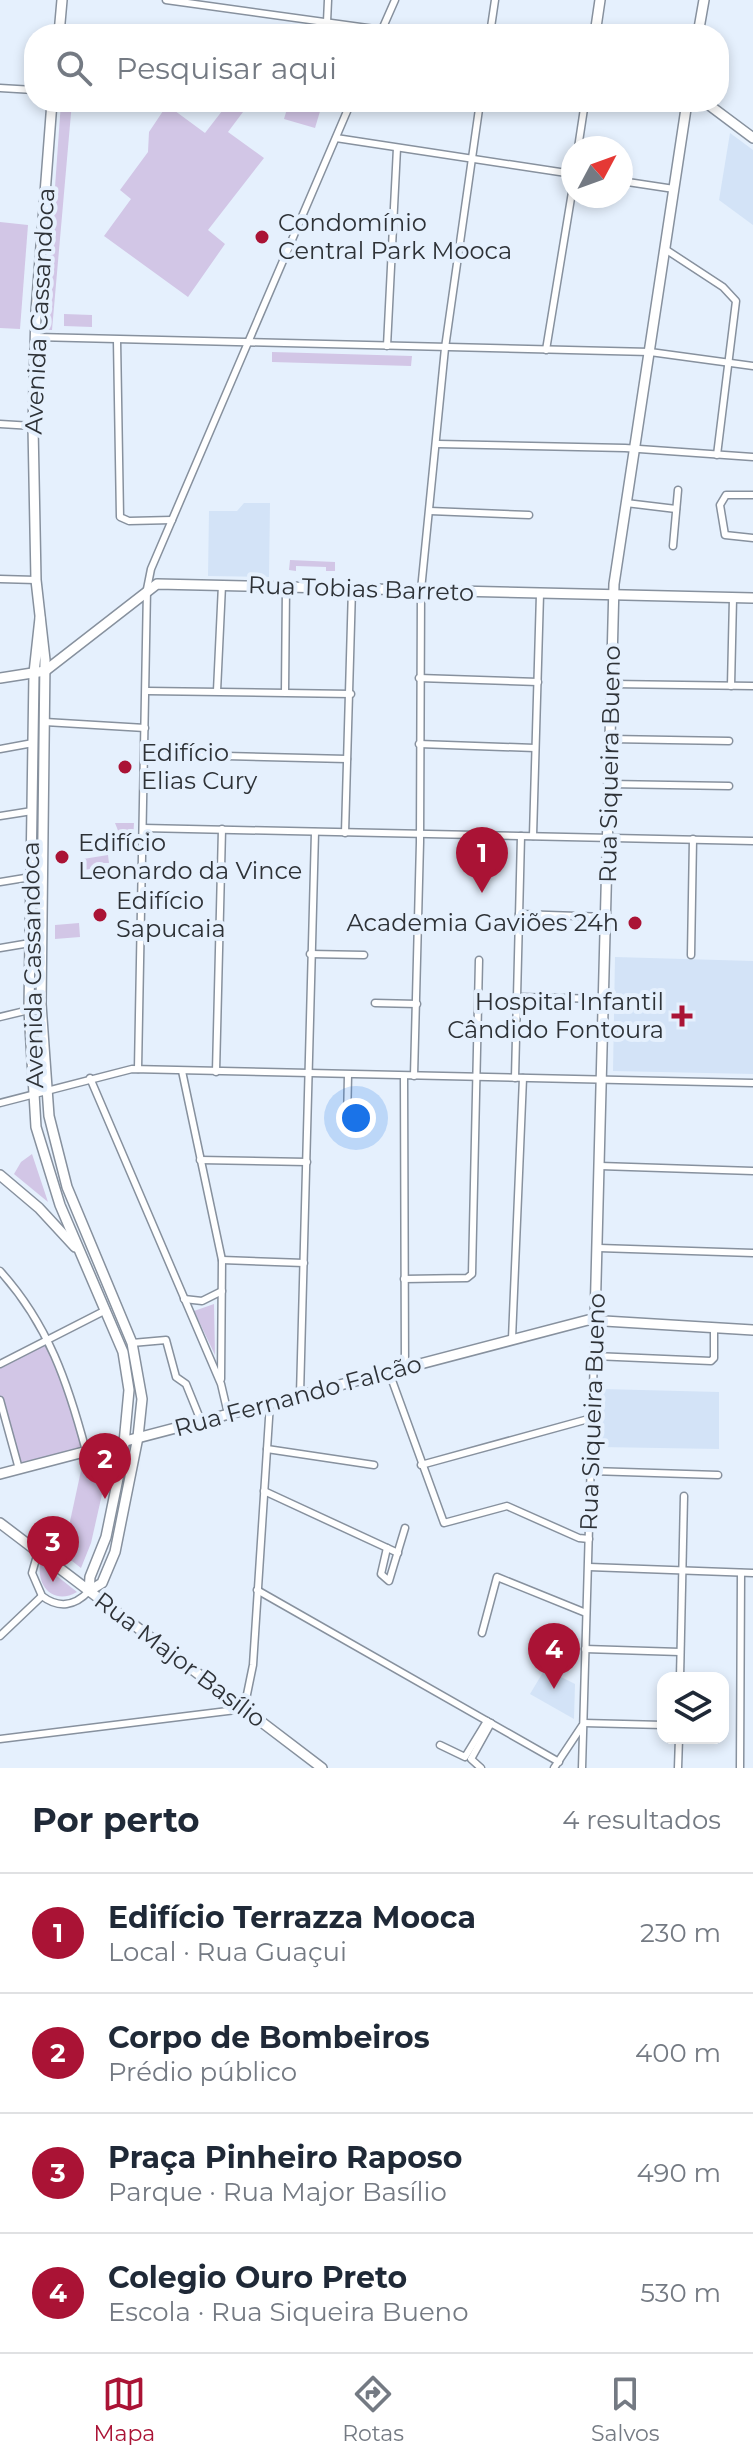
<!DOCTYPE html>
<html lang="pt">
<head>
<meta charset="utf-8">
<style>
	:root { --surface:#fff; --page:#f2f2f3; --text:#1f2937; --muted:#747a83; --line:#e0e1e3; --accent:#aa1335 }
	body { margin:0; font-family:Montserrat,sans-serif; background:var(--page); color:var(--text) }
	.controls { position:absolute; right:24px; bottom:24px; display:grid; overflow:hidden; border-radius:16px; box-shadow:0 4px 12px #0003 }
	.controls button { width:72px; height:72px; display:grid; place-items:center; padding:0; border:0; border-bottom:2px solid var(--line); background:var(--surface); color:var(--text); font:40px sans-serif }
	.compass { position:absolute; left:561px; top:136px; width:72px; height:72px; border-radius:50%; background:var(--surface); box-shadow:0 4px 12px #0003; rotate:49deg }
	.you { position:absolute; left:356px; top:1118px; width:28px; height:28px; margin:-20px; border:6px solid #fff; border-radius:50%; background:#1a73e8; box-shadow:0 0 0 12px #1a73e833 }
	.badge { display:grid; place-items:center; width:52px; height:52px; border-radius:50%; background:var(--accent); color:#fff; font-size:26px; font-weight:700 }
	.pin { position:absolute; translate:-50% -66px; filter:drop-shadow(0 2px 4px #0008) }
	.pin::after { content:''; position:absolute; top:42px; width:28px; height:24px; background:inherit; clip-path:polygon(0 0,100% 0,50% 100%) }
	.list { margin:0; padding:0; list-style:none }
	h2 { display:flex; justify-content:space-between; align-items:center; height:104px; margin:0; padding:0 32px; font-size:34px }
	h2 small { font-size:26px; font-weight:400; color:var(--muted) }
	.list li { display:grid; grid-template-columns:52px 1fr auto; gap:24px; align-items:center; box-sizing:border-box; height:120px; padding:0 32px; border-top:2px solid var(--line) }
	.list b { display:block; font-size:30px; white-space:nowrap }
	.list p { margin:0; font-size:26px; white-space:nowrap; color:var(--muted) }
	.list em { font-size:26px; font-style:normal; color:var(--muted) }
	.icon { flex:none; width:44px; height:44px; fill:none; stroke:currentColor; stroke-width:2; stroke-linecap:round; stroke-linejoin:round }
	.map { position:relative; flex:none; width:753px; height:1768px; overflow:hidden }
	.search { position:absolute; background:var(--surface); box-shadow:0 4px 12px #0003; left:24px; right:24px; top:24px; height:88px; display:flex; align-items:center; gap:20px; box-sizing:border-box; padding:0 28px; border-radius:32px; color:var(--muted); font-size:30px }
	.sheet { height:584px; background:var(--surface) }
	nav { display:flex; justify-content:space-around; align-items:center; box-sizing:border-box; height:112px; border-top:2px solid var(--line); background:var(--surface); font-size:22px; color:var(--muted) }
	nav a { display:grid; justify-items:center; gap:4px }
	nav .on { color:var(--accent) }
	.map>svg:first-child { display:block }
	.built { fill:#d3e3f7 }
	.green { fill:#d2c6e6 }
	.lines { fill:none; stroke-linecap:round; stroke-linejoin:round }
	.street-casing { stroke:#87919e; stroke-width:9 }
	.secondary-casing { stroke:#87919e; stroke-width:12 }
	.street { stroke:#fff; stroke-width:6 }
	.secondary { stroke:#fff; stroke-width:9 }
	.poi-dot { fill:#aa1335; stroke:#e5f0fd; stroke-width:3 }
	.labels { text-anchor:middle; stroke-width:8; stroke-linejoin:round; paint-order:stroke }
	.poi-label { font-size:24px; fill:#2e3237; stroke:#e5f0fd; text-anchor:start }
	.street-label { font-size:24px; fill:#2e3237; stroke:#e5f0fd }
</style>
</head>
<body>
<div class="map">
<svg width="753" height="1768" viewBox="0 0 753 1768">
	<rect width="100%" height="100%" fill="#e5f0fd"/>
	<!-- built -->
	<g class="built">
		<path d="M730 133 753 150V225L719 200Z"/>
		<path d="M244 503H270L269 577 208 576 209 511H237Z"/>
		<path d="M615 957 753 961V1074L613 1071Z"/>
		<path d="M602 1389 719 1392V1449L600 1447Z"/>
		<path d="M545 1669 575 1684 574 1719 530 1694Z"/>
	</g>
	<!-- green -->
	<g class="green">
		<path d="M61 102H72L52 330H45Z"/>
		<path d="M229 102 249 104 228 132 264 158 208 230 225 244 188 297 104 236 131 199 120 190 148 152 149 132 167 105 205 133Z"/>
		<path d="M289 102 321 108 315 128 284 119Z"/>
		<path d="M0 222 28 225 20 329 0 328Z"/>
		<path d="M64 314 92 315V327L64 326Z"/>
		<path d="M272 352 412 356 411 366 272 362Z"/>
		<path d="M290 560 335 562V571H326V567L296 566V571L289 570Z"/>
		<path d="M41 692 37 975H34L38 693Z"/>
		<path d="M115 823H134L133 841 123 843Z"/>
		<path d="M108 855 109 863H102L101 867 79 871 83 859Z"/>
		<path d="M79 923 80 937 55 939V925Z"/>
		<path d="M32 1154 48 1202 14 1174 21 1162Z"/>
		<path d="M214 1304 215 1355 194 1311Z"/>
		<path d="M50 1341 86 1451 19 1469 0 1409V1364Z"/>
		<path d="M110 1459 91 1543 81 1568 63 1554 82 1466Z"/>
		<path d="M40 1565H43L77 1592C55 1605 37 1588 40 1565Z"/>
	</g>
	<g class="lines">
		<!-- street casing -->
		<g class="street-casing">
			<g id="street">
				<path d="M166 0 382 30"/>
				<path d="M327 22 328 0"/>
				<path d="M380 34 395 0"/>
				<path d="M490 34 495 0"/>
				<path d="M0 88 34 90"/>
				<path d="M336 138 573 174"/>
				<path d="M578 148 585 102"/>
				<path d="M621 181 674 189"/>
				<path d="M665 249 723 287 736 301 717 455"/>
				<path d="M36 337 650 352 753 366"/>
				<path d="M117 340 120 517 129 521 172 520"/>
				<path d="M387 346 397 148"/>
				<path d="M546 350 573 186"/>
				<path d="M0 424 33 426"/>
				<path d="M438 444 625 448 753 457"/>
				<path d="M753 495H726L720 505 725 535 753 538"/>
				<path d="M626 503 676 509"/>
				<path d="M430 511 529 515"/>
				<path d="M673 546 678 490"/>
				<path d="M0 579 36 580"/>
				<path d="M419 678 538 682"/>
				<path d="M612 684 753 686"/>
				<path d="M731 686 733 598"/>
				<path d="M147 691 351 694"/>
				<path d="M217 691 222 585"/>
				<path d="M285 692 286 586"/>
				<path d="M45 722 145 728"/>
				<path d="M610 739 729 741"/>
				<path d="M419 744 535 748"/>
				<path d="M0 749 33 743"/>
				<path d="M145 754 347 759"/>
				<path d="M609 784 729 786"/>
				<path d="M0 816 32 811"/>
				<path d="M143 828 753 841"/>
				<path d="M345 833 352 588"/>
				<path d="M533 836 540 594"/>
				<path d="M0 882 31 877"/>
				<path d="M519 914 607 917"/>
				<path d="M0 948 30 943"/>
				<path d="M310 954 364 955"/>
				<path d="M691 955 693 839"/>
				<path d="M517 997 605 999"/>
				<path d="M375 1003 417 1004"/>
				<path d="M0 1017 29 1010"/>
				<path d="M138 1069 147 589 151 569 351 102"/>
				<path d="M182 1071 222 1260 221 1379"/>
				<path d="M216 1072 222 829"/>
				<path d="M348 1075 347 1122 358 1128"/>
				<path d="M404 1076 405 1368"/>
				<path d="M414 1076 420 842 421 590 445 348 480 102"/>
				<path d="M90 1078 221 1384 228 1414"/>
				<path d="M515 1078 521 836"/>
				<path d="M0 1103 132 1069 753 1083"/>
				<path d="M200 1160 307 1162"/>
				<path d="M600 1166 753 1171"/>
				<path d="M599 1248 753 1253"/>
				<path d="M222 1260 304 1263"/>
				<path d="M0 1271C48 1324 68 1383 86 1451"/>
				<path d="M404 1279 467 1278 472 1274 479 960"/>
				<path d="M184 1299 202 1301 222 1291"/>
				<path d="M512 1339 523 1078"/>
				<path d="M132 1343 166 1340 176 1377 186 1384 201 1421"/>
				<path d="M594 1356 711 1361 714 1358V1327"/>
				<path d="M0 1364 106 1310"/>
				<path d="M389 1372 444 1523 507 1506 579 1538 589 1539"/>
				<path d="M300 1395 315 832"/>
				<path d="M0 1400 19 1469"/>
				<path d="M267 1449 374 1465"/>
				<path d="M421 1465 592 1418"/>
				<path d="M591 1471 718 1475"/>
				<path d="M264 1491 398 1553"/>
				<path d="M387 1548 381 1574 389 1581 405 1528"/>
				<path d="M38 1552 32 1573 42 1596C59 1609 75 1606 89 1591"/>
				<path d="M589 1567 753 1573"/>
				<path d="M257 1590 559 1762"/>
				<path d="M482 1633 497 1577 586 1613"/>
				<path d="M0 1636 42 1596"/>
				<path d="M585 1649 680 1652"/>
				<path d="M680 1678 684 1496"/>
				<path d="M584 1723 663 1725"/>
				<path d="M0 1739 244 1709 253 1665 270 1403"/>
				<path d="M440 1745 465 1757 487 1721"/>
				<path d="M481 1768 471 1759 491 1723"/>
				<path d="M554 1768 582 1726"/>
				<path d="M582 1768 595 1320"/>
				<path d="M678 1768 679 1738"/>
				<path d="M740 1768 741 1573"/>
			</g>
		</g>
		<!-- secondary casing -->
		<g class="secondary-casing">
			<g id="secondary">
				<path d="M59 34 62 0"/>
				<path d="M595 34 600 0"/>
				<path d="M698 34 704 0"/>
				<path d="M52 102 36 312 33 426 36 580 45 660 41 1004 49 1116 67 1187 132 1343 142 1399 138 1437 115 1552 102 1583 89 1591"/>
				<path d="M705 102 753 138"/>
				<path d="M40 618 34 673 29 1010 36 1127 60 1205 123 1352 129 1390 123 1454 106 1537 90 1577 89 1591"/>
				<path d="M0 678 45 671 157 584 753 598"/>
				<path d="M0 1175 39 1208 75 1247"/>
				<path d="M595 1320 614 584 687 102"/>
				<path d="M0 1474 588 1320 753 1330"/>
				<path d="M0 1523 322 1768"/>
			</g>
		</g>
		<!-- street -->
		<use href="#street" class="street"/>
		<!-- secondary -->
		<use href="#secondary" class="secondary"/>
	</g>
	<!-- markers -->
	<g class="poi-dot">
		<circle cx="262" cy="237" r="8"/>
		<circle cx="125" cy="767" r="8"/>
		<circle cx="62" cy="857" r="8"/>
		<circle cx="100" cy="915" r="8"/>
		<circle cx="635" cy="923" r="8"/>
		<path d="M678 1004h8v8h8v8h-8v8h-8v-8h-8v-8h8z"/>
	</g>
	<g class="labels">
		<!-- poi labels -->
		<g class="poi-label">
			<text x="278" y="231">Condomínio<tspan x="278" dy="28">Central Park Mooca</tspan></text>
			<text x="141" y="761">Edifício<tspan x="141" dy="28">Elias Cury</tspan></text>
			<text x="78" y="851">Edifício<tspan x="78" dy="28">Leonardo da Vince</tspan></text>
			<text x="116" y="909">Edifício<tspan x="116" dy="28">Sapucaia</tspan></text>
			<text x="619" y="931" text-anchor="end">Academia Gaviões 24h</text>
			<text x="664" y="1010" text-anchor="end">Hospital Infantil<tspan x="664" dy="28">Cândido Fontoura</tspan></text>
		</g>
		<!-- street labels -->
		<g class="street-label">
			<text transform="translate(40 311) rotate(-87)" y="8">Avenida Cassandoca</text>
			<text transform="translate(361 589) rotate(2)" y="8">Rua Tobias Barreto</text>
			<text transform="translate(610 764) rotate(-89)" y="8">Rua Siqueira Bueno</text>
			<text transform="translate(33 965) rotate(-91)" y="8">Avenida Cassandoca</text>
			<text transform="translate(298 1396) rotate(-15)" y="8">Rua Fernando Falcão</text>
			<text transform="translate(593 1412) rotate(-88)" y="8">Rua Siqueira Bueno</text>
			<text transform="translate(180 1660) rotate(37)" y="8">Rua Major Basílio</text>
		</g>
	</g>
</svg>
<div class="controls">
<button><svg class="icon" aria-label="layers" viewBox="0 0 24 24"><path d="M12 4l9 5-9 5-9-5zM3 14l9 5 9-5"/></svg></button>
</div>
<svg class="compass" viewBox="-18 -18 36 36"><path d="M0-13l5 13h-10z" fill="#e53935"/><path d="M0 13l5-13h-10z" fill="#747a83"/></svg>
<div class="you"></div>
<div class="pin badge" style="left:482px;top:893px">1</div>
<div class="pin badge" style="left:105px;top:1499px">2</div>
<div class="pin badge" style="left:53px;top:1582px">3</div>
<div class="pin badge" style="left:554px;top:1689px">4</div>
<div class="search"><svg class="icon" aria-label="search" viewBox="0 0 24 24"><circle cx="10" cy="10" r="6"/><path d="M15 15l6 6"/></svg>Pesquisar aqui</div>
</div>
<section class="sheet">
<h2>Por perto<small>4 resultados</small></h2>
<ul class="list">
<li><span class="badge">1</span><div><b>Edifício Terrazza Mooca</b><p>Local · Rua Guaçui</p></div><em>230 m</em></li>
<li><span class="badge">2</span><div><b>Corpo de Bombeiros</b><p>Prédio público</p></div><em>400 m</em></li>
<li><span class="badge">3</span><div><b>Praça Pinheiro Raposo</b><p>Parque · Rua Major Basílio</p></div><em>490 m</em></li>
<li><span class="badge">4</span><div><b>Colegio Ouro Preto</b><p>Escola · Rua Siqueira Bueno</p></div><em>530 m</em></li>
</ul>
</section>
<nav>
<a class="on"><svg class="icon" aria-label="map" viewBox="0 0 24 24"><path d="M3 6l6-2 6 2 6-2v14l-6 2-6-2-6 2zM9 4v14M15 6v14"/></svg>Mapa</a>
<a><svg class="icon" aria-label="directions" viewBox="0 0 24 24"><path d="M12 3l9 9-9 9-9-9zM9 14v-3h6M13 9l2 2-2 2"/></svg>Rotas</a>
<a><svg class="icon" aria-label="saved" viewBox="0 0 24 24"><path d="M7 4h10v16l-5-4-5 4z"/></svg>Salvos</a>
</nav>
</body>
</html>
